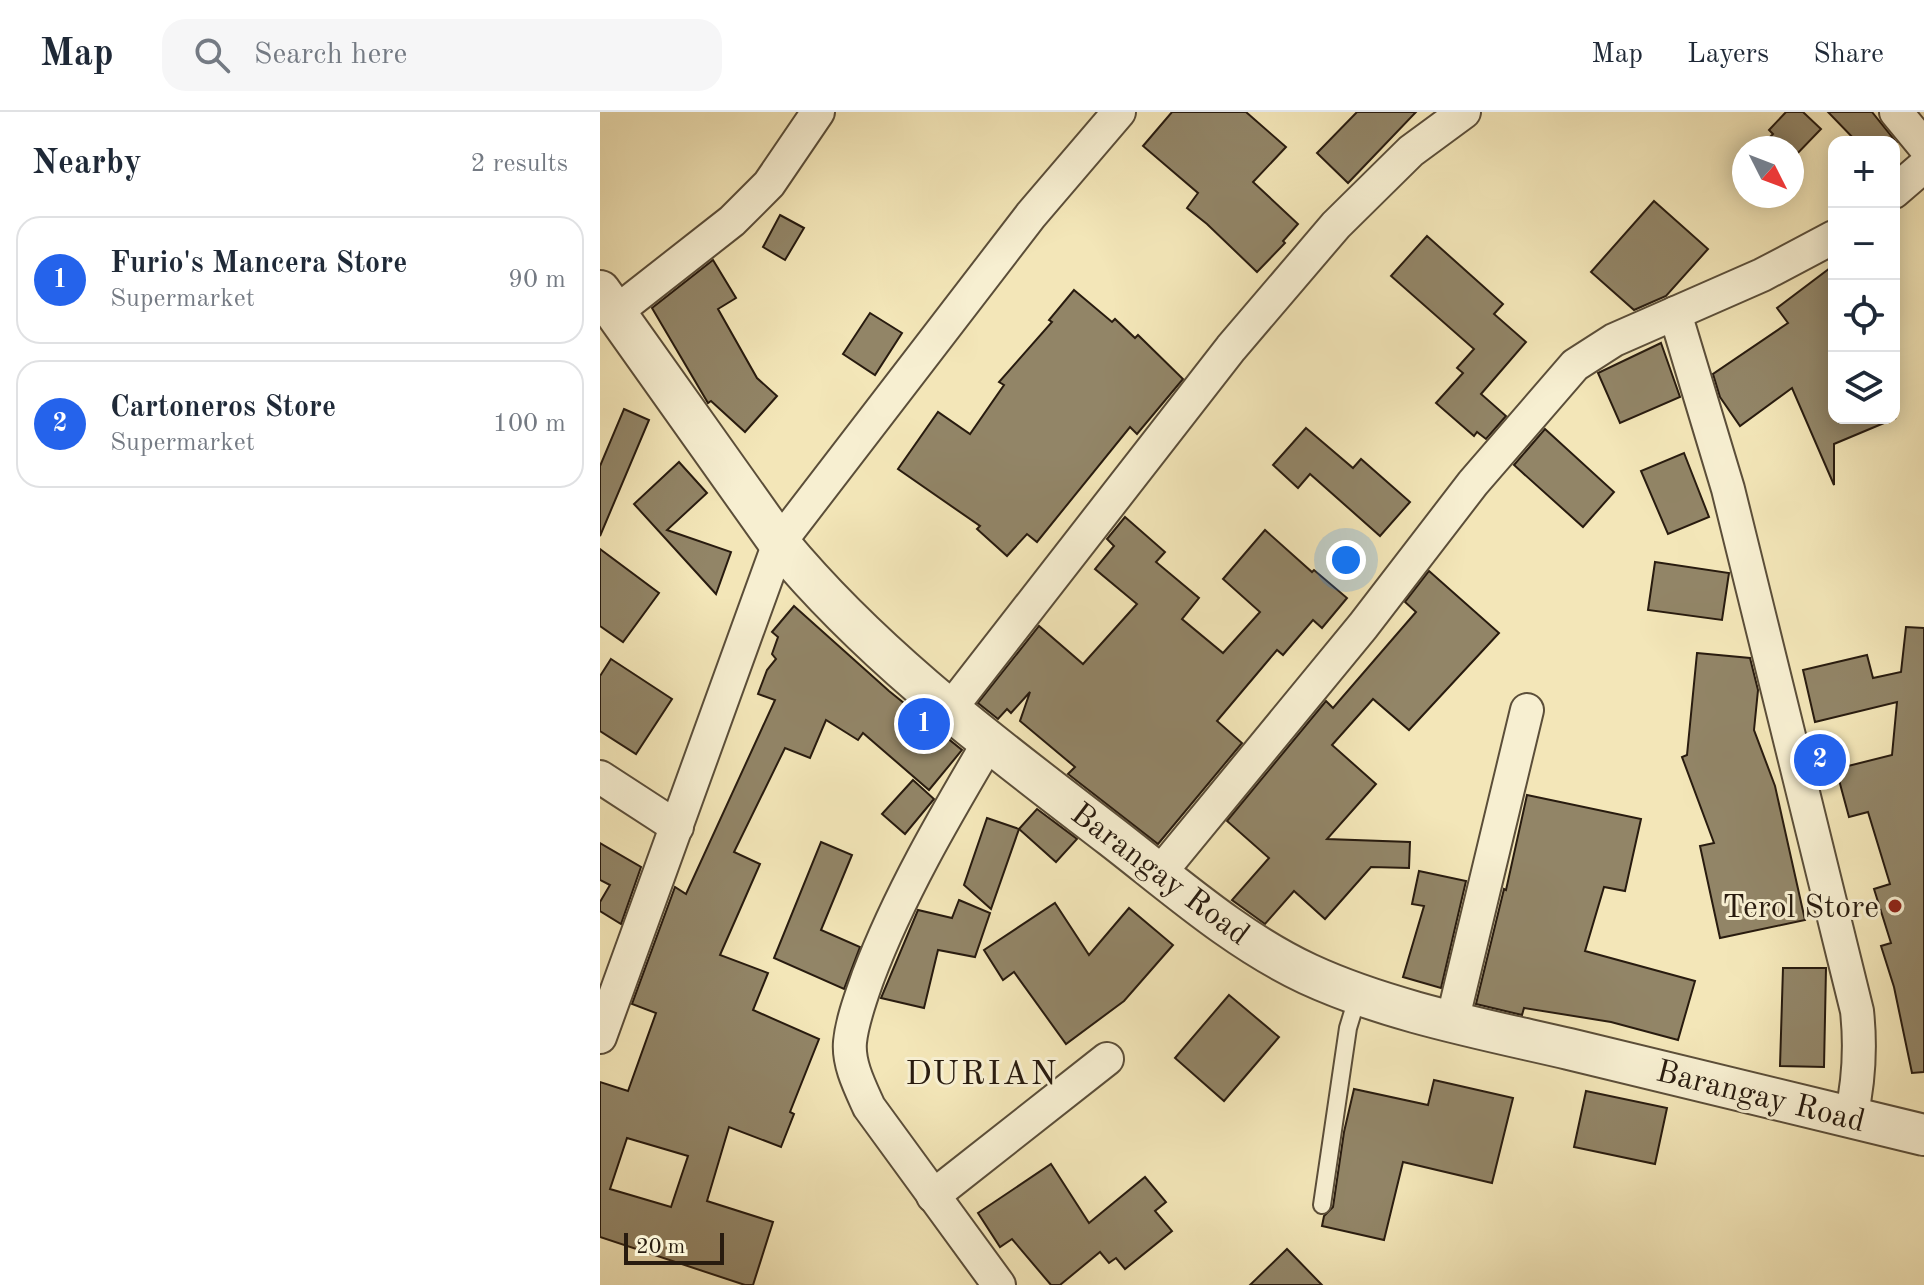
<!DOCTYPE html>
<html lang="en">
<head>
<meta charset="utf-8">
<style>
	:root { --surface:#fff; --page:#f6f6f7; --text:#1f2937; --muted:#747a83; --line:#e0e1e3; --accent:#2563eb }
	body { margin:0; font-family:"Old Standard TT",serif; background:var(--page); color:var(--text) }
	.controls { position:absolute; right:24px; top:24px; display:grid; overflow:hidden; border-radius:16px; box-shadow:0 4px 20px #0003 }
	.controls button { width:72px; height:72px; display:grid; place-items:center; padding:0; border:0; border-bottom:2px solid var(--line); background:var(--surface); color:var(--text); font:40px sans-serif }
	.compass { position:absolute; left:1132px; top:24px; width:72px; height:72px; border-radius:50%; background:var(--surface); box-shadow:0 4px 20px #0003; rotate:132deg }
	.scale { position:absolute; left:24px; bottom:20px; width:100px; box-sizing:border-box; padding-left:8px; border:4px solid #281b0f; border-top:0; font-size:22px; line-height:28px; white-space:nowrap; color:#281b0f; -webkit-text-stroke:6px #f7efd1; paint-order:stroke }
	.you { position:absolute; left:746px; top:448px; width:28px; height:28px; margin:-20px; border:6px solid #fff; border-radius:50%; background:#1a73e8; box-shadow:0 0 0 12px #1a73e833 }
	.badge { display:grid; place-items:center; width:52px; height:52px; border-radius:50%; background:var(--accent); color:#fff; font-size:26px; font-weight:700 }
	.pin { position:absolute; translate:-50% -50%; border:4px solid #fff; box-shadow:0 2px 8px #0006 }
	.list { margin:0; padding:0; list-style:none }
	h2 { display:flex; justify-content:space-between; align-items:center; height:104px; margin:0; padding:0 32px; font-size:34px }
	h2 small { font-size:26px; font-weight:400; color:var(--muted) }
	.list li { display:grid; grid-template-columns:52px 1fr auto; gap:24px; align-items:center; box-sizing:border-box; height:128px; margin:0 16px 16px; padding:0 16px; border:2px solid var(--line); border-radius:24px }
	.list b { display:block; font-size:30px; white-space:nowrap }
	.list p { margin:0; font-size:26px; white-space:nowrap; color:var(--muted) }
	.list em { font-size:26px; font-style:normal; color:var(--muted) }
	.icon { flex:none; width:44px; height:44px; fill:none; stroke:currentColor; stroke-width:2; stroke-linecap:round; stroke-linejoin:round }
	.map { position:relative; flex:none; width:1324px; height:1173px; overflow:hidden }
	header { display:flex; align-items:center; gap:48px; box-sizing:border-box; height:112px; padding:0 40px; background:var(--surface); border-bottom:2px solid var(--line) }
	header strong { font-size:38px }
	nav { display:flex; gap:44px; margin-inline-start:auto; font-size:28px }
	.search { width:560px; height:72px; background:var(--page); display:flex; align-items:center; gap:20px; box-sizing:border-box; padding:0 28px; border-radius:24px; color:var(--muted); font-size:30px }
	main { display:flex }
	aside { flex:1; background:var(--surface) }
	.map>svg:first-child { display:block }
	.building { fill:#928567; stroke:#281b0f; stroke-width:2; fill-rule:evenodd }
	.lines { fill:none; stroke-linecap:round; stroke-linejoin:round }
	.service-casing { stroke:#5b4e39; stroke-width:20 }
	.minor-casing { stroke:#5b4e39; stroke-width:36 }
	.tertiary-casing { stroke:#5b4e39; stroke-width:44 }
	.service { stroke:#f7efd1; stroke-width:16 }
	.minor { stroke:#f7efd1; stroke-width:32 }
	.tertiary { stroke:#f7efd1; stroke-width:40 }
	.poi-dot { fill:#8f2418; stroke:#f7efd1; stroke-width:3 }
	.labels { text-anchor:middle; stroke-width:6; stroke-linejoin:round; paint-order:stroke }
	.street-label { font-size:32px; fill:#281b0f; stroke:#f7efd1 }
	.poi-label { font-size:32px; fill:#281b0f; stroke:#f7efd1; text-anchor:end }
	.neighbourhood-label { font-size:34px; letter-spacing:2px; fill:#281b0f; stroke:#f7efd1 }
</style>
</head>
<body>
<header>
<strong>Map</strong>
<div class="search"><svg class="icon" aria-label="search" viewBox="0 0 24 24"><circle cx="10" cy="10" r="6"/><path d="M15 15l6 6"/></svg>Search here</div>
<nav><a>Map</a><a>Layers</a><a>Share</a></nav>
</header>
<main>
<aside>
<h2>Nearby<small>2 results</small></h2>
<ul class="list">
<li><span class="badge">1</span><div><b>Furio's Mancera Store</b><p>Supermarket</p></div><em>90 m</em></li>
<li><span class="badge">2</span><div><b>Cartoneros Store</b><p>Supermarket</p></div><em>100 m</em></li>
</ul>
</aside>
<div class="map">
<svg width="1324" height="1173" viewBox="0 0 1324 1173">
	<rect width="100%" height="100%" fill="#f3e6b8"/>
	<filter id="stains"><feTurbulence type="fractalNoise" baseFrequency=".0025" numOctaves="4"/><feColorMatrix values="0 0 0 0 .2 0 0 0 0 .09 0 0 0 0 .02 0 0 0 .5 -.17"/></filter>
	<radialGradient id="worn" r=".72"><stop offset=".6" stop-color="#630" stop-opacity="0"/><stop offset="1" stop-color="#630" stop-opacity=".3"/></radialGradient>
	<!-- building -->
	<g class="building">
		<path d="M572 0H646L686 35 653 70 698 112 683 129 685 131 657 160 607 112 587 96 598 81 543 34Z"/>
		<path d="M757 0H816L748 71 717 41Z"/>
		<path d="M1186 0H1203L1221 17 1195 44 1192 36H1159L1173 22 1169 18Z"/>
		<path d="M1228 0H1272L1296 30H1257Z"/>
		<path d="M1054 89 1108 137 1066 184 1034 198 991 160Z"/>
		<path d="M180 103 204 116 185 148 163 135Z"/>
		<path d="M827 124 903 192 894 202 926 230 881 282 906 304 886 327 877 320 874 324 836 291 863 261 857 256 874 237 791 164Z"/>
		<path d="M113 148 136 186 118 197 157 266 177 284 145 320 111 289 108 291 52 196Z"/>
		<path d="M1234 153V306H1296L1234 332V373L1192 276 1140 314 1120 285 1113 262 1188 211 1177 196Z"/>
		<path d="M474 178 512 210 515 207 535 226 538 223 583 267 537 322 530 315 437 430 427 422 407 444 377 417 380 414 298 357 338 300 370 322 404 273 399 270 452 210 449 208Z"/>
		<path d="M270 201 302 221 275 263 243 242Z"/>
		<path d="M1061 231 1080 285 1020 311 998 261Z"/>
		<path d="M24 297 49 308 0 424V354Z"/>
		<path d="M706 316 753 356 761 347 810 390 780 424 710 362 698 376 673 353Z"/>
		<path d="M945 317 1014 380 983 415 914 353Z"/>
		<path d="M1084 341 1109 405 1068 422 1041 359Z"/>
		<path d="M79 350 107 381 67 418 131 440 116 482 34 392Z"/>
		<path d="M525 405 565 440 556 450 599 486 582 507 623 541 660 500 623 467 665 418 712 460 714 458 747 486 722 516 713 508 683 543 677 538 617 609 642 631 558 732 468 662 475 655 420 609 430 580 411 601 407 597 398 607 378 591 439 514 483 552 537 492 495 457 514 434 507 427Z"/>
		<path d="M0 437 59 481 23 530 0 514Z"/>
		<path d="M1055 450 1129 461 1122 508 1048 498Z"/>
		<path d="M829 459 899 521 809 618 773 587 732 633 776 672 727 727 810 730 809 756 771 755 725 807 694 779 665 812 632 788 669 746 627 709 726 589 733 596 816 500 805 490Z"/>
		<path d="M194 494 289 579 362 638 329 678 263 621 258 628 226 608 210 646 185 636 134 740 160 752 120 843 168 861 153 898 219 927 190 1000 194 1002 181 1035 129 1015 107 1089 173 1110 153 1173H145L0 1125V970L28 979 56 901 32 892 75 775 86 782 175 588 158 582 167 558 176 547 172 542 178 525 172 520ZM27 1026 88 1044 71 1095 10 1077Z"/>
		<path d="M1306 515 1324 516V960L1312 961 1294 875 1281 834 1291 831 1274 777 1290 772 1268 700 1249 705 1236 657 1292 643 1297 590 1215 610 1203 558 1267 543 1273 566 1301 560Z"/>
		<path d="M1097 541 1150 546 1158 578 1154 618 1175 674 1205 808 1120 826 1100 734 1114 731 1082 645 1087 643Z"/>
		<path d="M11 547 72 587 36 642 0 619V564Z"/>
		<path d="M313 668 334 687 305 722 282 702Z"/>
		<path d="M927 683 1041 707 1025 779 1004 775 985 839 1095 869 1078 928 1011 910 924 896 922 903 876 892 904 777 906 778Z"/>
		<path d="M437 697 477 727 456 750 419 717Z"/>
		<path d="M387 706 419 717 391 797 364 773Z"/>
		<path d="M221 730 252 743 221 818 260 835 244 877 174 846Z"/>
		<path d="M0 731 41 755 21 812 0 799V790L10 773 0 768Z"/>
		<path d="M819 759 866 769 841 876 803 865 824 794 812 792Z"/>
		<path d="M359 788 390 801 375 845 338 838 324 896 281 886 318 798 352 806Z"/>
		<path d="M455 791 489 843 529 796 573 833 524 889 466 932 414 860 403 868 384 838Z"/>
		<path d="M1183 856H1226L1224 955 1180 954Z"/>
		<path d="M629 883 679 925 624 989 575 946Z"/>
		<path d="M834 968 913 986 892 1071 803 1050 784 1128 722 1114 724 1104 733 1095 744 1020 754 977 828 993Z"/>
		<path d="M986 979 1067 996 1055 1052 974 1035Z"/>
		<path d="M451 1052 489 1111 545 1065 566 1090 555 1099 572 1119 525 1157 516 1146 509 1151 500 1140 460 1173H451L412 1127 400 1135 378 1101Z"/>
		<path d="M687 1137 722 1173H650Z"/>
	</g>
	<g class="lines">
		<!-- service casing -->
		<g class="service-casing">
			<path id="service" d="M722 1093 748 916 758 883"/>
		</g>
		<!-- minor casing -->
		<g class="minor-casing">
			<g id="minor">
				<path d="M1296 0 1324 34"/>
				<path d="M1294 80 1324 54"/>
				<path d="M16 200 132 109 169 72 218 0"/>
				<path d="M1075 201 1128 377 1257 899C1261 936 1259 969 1251 1005"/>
				<path d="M350 597 631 236 736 113 811 39 864 0"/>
				<path d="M389 630C344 706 299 783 268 865 261 885 252 909 250 930 248 952 260 975 269 995L399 1173"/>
				<path d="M0 665 77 715"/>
				<path d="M559 762 763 514 873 371 975 253 1014 228 1162 163 1234 125"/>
				<path d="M852 910 927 598"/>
				<path d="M0 925 179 431 431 103 519 0"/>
				<path d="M333 1084 507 947"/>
			</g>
		</g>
		<!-- tertiary casing -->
		<g class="tertiary-casing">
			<path id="tertiary" d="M0 179 179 431C274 546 395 635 512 725 574 773 637 829 708 862 788 899 883 917 969 937 1088 965 1206 994 1324 1023"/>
		</g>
		<!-- service -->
		<use href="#service" class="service"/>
		<!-- minor -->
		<use href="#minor" class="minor"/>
		<!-- tertiary -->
		<use href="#tertiary" class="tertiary"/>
	</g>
	<!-- markers -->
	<circle class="poi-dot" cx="1295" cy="794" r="8"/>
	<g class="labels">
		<!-- street labels -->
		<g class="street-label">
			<text transform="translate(561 761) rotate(37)" y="11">Barangay Road</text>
			<text transform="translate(1161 983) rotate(14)" y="11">Barangay Road</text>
		</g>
		<!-- poi labels -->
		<g class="poi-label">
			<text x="1279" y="805">Terol Store</text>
		</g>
		<!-- neighbourhood labels -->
		<g class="neighbourhood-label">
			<text x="382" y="972">DURIAN</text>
		</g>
	</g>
	<rect width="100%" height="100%" filter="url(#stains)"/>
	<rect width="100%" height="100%" fill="url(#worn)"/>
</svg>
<div class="controls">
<button>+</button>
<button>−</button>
<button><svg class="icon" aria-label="locate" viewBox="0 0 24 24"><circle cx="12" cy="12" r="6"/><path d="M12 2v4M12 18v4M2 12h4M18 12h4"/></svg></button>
<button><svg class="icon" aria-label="layers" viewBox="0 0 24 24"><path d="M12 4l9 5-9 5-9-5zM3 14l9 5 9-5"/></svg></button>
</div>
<svg class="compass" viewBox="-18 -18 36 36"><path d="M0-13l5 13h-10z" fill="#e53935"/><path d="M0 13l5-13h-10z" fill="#747a83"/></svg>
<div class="scale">20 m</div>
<div class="you"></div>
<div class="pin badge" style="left:324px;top:612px">1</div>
<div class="pin badge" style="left:1220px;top:648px">2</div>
</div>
</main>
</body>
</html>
